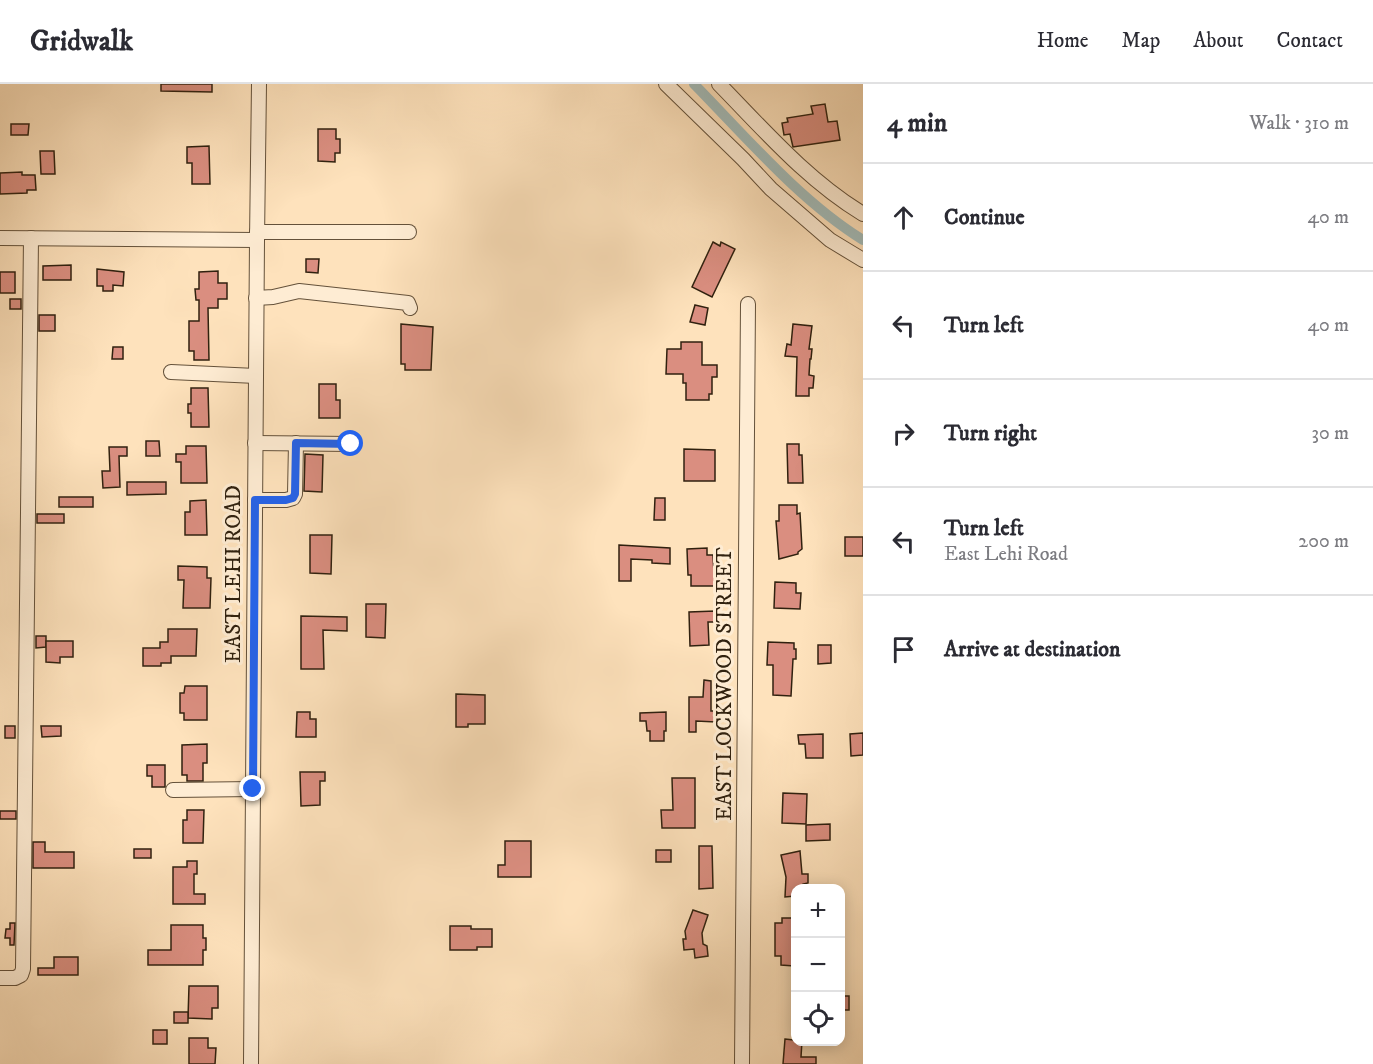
<!DOCTYPE html>
<html lang="en">
<head>
<meta charset="utf-8">
<style>
	:root { --surface:#fff; --page:#f7f7f7; --text:#2b2b33; --muted:#7c7c81; --line:#e1e1e2 }
	body { margin:0; font-family:"IM FELL DW Pica",serif; background:var(--page); color:var(--text) }
	.controls { position:absolute; right:18px; bottom:18px; display:grid; overflow:hidden; border-radius:12px; box-shadow:0 3px 15px #0003 }
	.controls button { width:54px; height:54px; display:grid; place-items:center; padding:0; border:0; border-bottom:2px solid var(--line); background:var(--surface); color:var(--text); font:30px sans-serif }
	.stop { position:absolute; width:18px; height:18px; margin:-14px; border:4px solid #2563eb; border-radius:50%; background:#fff }
	.stop.end { background:#2563eb; border-color:#fff; box-shadow:0 2px 6px #0008 }
	.list { margin:0; padding:0; list-style:none }
	h2 { display:flex; justify-content:space-between; align-items:center; height:78px; margin:0; padding:0 24px; font-size:26px }
	h2 small { font-size:20px; font-weight:400; color:var(--muted) }
	.list li { display:grid; grid-template-columns:39px 1fr auto; gap:18px; align-items:center; box-sizing:border-box; height:108px; padding:0 24px; border-top:2px solid var(--line) }
	.list b { display:block; font-size:22px; white-space:nowrap }
	.list p { margin:0; font-size:20px; white-space:nowrap; color:var(--muted) }
	.list em { font-size:20px; font-style:normal; color:var(--muted) }
	.icon { flex:none; width:33px; height:33px; fill:none; stroke:currentColor; stroke-width:2; stroke-linecap:round; stroke-linejoin:round }
	.map { position:relative; flex:none; width:863px; height:980px; overflow:hidden }
	header { display:flex; align-items:center; gap:36px; box-sizing:border-box; height:84px; padding:0 30px; background:var(--surface); border-bottom:2px solid var(--line) }
	header strong { font-size:28px }
	nav { display:flex; gap:33px; margin-inline-start:auto; font-size:21px }
	main { display:flex }
	aside { flex:1; background:var(--surface) }
	.map>svg:first-child { display:block }
	.lines { fill:none; stroke-linecap:round; stroke-linejoin:round }
	.canal { stroke:#a3bcba; stroke-width:10 }
	.building { fill:#da8e80; stroke:#30210f; stroke-width:1.5 }
	.minor-casing { stroke:#64513a; stroke-width:16 }
	.minor { stroke:#feecd3; stroke-width:14 }
	.route { stroke:#2563eb; stroke-width:8 }
	.labels { text-anchor:middle; stroke-width:6; stroke-linejoin:round; paint-order:stroke }
	.street-label { font-size:21px; fill:#30210f; stroke:#feecd3 }
</style>
</head>
<body>
<header>
<strong>Gridwalk</strong>
<nav><a>Home</a><a>Map</a><a>About</a><a>Contact</a></nav>
</header>
<main>
<div class="map">
<svg width="863" height="980" viewBox="0 0 863 980">
	<rect width="100%" height="100%" fill="#fee2bc"/>
	<filter id="stains"><feTurbulence type="fractalNoise" baseFrequency=".00333" numOctaves="4"/><feColorMatrix values="0 0 0 0 .2 0 0 0 0 .09 0 0 0 0 .02 0 0 0 .5 -.17"/></filter>
	<radialGradient id="worn" r=".72"><stop offset=".6" stop-color="#630" stop-opacity="0"/><stop offset="1" stop-color="#630" stop-opacity=".3"/></radialGradient>
	<g class="lines">
		<!-- canal -->
		<path class="canal" d="M694 0C746 53 800 117 863 156"/>
	</g>
	<!-- building -->
	<g class="building">
		<path d="M161 0H212V8L161 7Z"/>
		<path d="M825 20 828 38 837 37 840 56 793 63 790 50 784 51 782 39 788 38 787 34 813 30 811 22Z"/>
		<path d="M11 40H29L28 51H11Z"/>
		<path d="M318 45H336V55H340V69H335V78L318 77Z"/>
		<path d="M209 62 210 100H192V79H187V63Z"/>
		<path d="M40 67H54L55 90H41Z"/>
		<path d="M22 88V91H35L36 106H27V109L0 110V89Z"/>
		<path d="M713 158 720 162 721 158 735 165 712 213 692 203Z"/>
		<path d="M306 175H319L318 189 306 188Z"/>
		<path d="M71 181V196H43V182Z"/>
		<path d="M97 185 124 188 123 202 113 201V207H103V202H97Z"/>
		<path d="M218 187V199H227V215H218V224H208L209 276H194V267H189V237H199V216H196L195 205H199V188Z"/>
		<rect x="0" y="188" width="15" height="21"/>
		<rect x="10" y="215" width="11" height="10"/>
		<path d="M695 221 708 224 705 241 690 238Z"/>
		<rect x="39" y="231" width="16" height="16"/>
		<path d="M401 240 433 243 431 286H405V280H401Z"/>
		<path d="M793 240 812 242 809 265H812L811 275H810L809 291 814 292 813 304H809V312H796L797 273 785 272 787 260 791 261Z"/>
		<path d="M681 258H702V281H717V293H712V310H709V316H686V299H683V290H666L667 265H681Z"/>
		<path d="M113 263H123V275H112Z"/>
		<path d="M319 300H336V316H340V334H319Z"/>
		<path d="M191 304H208L209 343H191V329H188V320H191Z"/>
		<path d="M146 357H159L160 372H146Z"/>
		<path d="M787 360H799V371H802L803 399H788Z"/>
		<path d="M186 362H206L207 399H181V378H176V370H186Z"/>
		<path d="M109 363H127V372H119L120 403 103 404 102 387H110Z"/>
		<path d="M684 365 715 366V397H684Z"/>
		<path d="M305 370 323 371 322 408 304 407Z"/>
		<path d="M127 398H166V410L127 411Z"/>
		<rect x="59" y="413" width="34" height="10"/>
		<path d="M655 414H665V436H654Z"/>
		<path d="M206 416 207 451H185V428H190V417Z"/>
		<path d="M779 421H797V430L800 429 802 465 798 468V470L779 475 776 437H779Z"/>
		<rect x="37" y="430" width="27" height="9"/>
		<path d="M310 451H332L331 490 310 489Z"/>
		<rect x="845" y="453" width="18" height="19"/>
		<path d="M619 461 670 464V480L652 479V476L631 475V497H619Z"/>
		<path d="M707 464V471H713L714 489H719V502H691V491H688L687 465Z"/>
		<path d="M178 482 207 483V494H211L210 524H183L184 496H178Z"/>
		<path d="M775 498 796 499V509H801L800 525 774 524Z"/>
		<path d="M366 520H386L385 554 366 553Z"/>
		<path d="M715 527V538H708L709 561 690 562 689 528Z"/>
		<path d="M301 532 347 533V547L323 546 324 585H301Z"/>
		<path d="M168 545H197L196 572H171V579H161V582H143V564H160V558H168Z"/>
		<path d="M36 552H46V563L36 564Z"/>
		<path d="M46 557H73V573H60V579L46 578Z"/>
		<path d="M768 558 794 559V565H796V575H793L791 612 773 611V581H767Z"/>
		<path d="M818 561H831V579L818 580Z"/>
		<path d="M704 596 711 597V627H716V638L696 637V648H689V613H703Z"/>
		<path d="M185 602H207V636H184V629H180V609H184Z"/>
		<path d="M456 610 485 611V640H468V643H456Z"/>
		<path d="M297 628H310V635H316V653H296Z"/>
		<path d="M666 628V647H664V657H650V647H647L646 637H640V629Z"/>
		<rect x="5" y="642" width="10" height="12"/>
		<path d="M41 642H61V652L42 653Z"/>
		<path d="M863 649V671L851 672 850 650Z"/>
		<path d="M823 650V674H806L805 660H799L798 651Z"/>
		<path d="M207 660V679H203V697H187V691H182V661Z"/>
		<path d="M147 681H165V703H152V692H147Z"/>
		<path d="M300 688H325V697H320V721L301 722Z"/>
		<path d="M672 694H695V744H662L661 726H673Z"/>
		<path d="M783 709 807 710 806 740 782 739Z"/>
		<path d="M187 726H204L203 759H183V736H187Z"/>
		<rect x="0" y="727" width="16" height="8"/>
		<path d="M830 740V756L806 757V741Z"/>
		<path d="M505 757H531V793H498V781H505Z"/>
		<path d="M33 758H45V768H74V784H33Z"/>
		<path d="M699 762H712L713 804 699 805Z"/>
		<rect x="134" y="765" width="17" height="9"/>
		<rect x="656" y="766" width="15" height="12"/>
		<path d="M800 767 802 790H808V799L803 800V804H795V812L785 813 786 793 781 771Z"/>
		<path d="M187 777H197V790H194V810H205V820H173V783H187Z"/>
		<path d="M693 826 708 831 702 849 703 860 707 862 708 872 695 874 694 865 684 866 683 855H686L685 847Z"/>
		<path d="M782 834H794V882L781 881V872H775V839H782Z"/>
		<path d="M10 839H15L14 861H10V854H5L6 845H10Z"/>
		<path d="M171 841H203V854H206V866H203V881H148V866H171Z"/>
		<path d="M450 842H471V845H492V863H477V866H450Z"/>
		<path d="M54 873H78V891H38V884H54Z"/>
		<path d="M189 902H218V924H212V935L188 934Z"/>
		<rect x="840" y="912" width="9" height="14"/>
		<rect x="174" y="928" width="14" height="11"/>
		<rect x="153" y="946" width="14" height="14"/>
		<path d="M189 954H208V964H216L215 980H189Z"/>
		<path d="M785 955 802 957 801 973H816V980H783Z"/>
	</g>
	<g class="lines">
		<!-- minor casing -->
		<g class="minor-casing">
			<g id="minor">
				<path d="M666 0 743 75 771 105 830 156 863 176"/>
				<path d="M719 0C764 46 807 96 863 130"/>
				<path d="M257 148H409"/>
				<path d="M0 154 257 156"/>
				<path d="M256 214 273 213 299 207 408 219 410 224"/>
				<path d="M171 288 256 292"/>
				<path d="M255 359 351 360"/>
				<path d="M255 416H286L293 414 295 410 296 359"/>
				<path d="M173 706 253 705"/>
				<path d="M0 894H15L21 891 23 885 31 154"/>
				<path d="M251 980 257 156 259 0"/>
				<path d="M742 980 748 220"/>
			</g>
		</g>
		<!-- minor -->
		<use href="#minor" class="minor"/>
	</g>
	<g class="lines">
		<!-- route -->
		<path class="route" d="M253 705 255 416H286L293 414 295 410 296 359 351 360"/>
	</g>
	<g class="labels">
		<!-- street labels -->
		<g class="street-label">
			<text transform="translate(233 490) rotate(-90)" y="7">EAST LEHI ROAD</text>
			<text transform="translate(724 600) rotate(-90)" y="7">EAST LOCKWOOD STREET</text>
		</g>
	</g>
	<rect width="100%" height="100%" filter="url(#stains)"/>
	<rect width="100%" height="100%" fill="url(#worn)"/>
</svg>
<div class="controls">
<button>+</button>
<button>−</button>
<button><svg class="icon" aria-label="locate" viewBox="0 0 24 24"><circle cx="12" cy="12" r="6"/><path d="M12 2v4M12 18v4M2 12h4M18 12h4"/></svg></button>
</div>
<div class="stop" style="left:351px;top:360px"></div>
<div class="stop end" style="left:253px;top:705px"></div>
</div>
<aside>
<h2>4 min<small>Walk · 310 m</small></h2>
<ul class="list">
<li><svg class="icon" aria-label="ahead" viewBox="0 0 24 24"><path d="M12 20V5M6 11l6-6 6 6"/></svg><div><b>Continue</b></div><em>40 m</em></li>
<li><svg class="icon" aria-label="left" viewBox="0 0 24 24"><path d="M17 20v-9H6M10 6l-5 5 5 5"/></svg><div><b>Turn left</b></div><em>40 m</em></li>
<li><svg class="icon" aria-label="right" viewBox="0 0 24 24"><path d="M7 20v-9h11M14 6l5 5-5 5"/></svg><div><b>Turn right</b></div><em>30 m</em></li>
<li><svg class="icon" aria-label="left" viewBox="0 0 24 24"><path d="M17 20v-9H6M10 6l-5 5 5 5"/></svg><div><b>Turn left</b><p>East Lehi Road</p></div><em>200 m</em></li>
<li><svg class="icon" aria-label="arrive" viewBox="0 0 24 24"><path d="M6 21V4h12l-3 4 3 4H6"/></svg><div><b>Arrive at destination</b></div></li>
</ul>
</aside>
</main>
</body>
</html>
